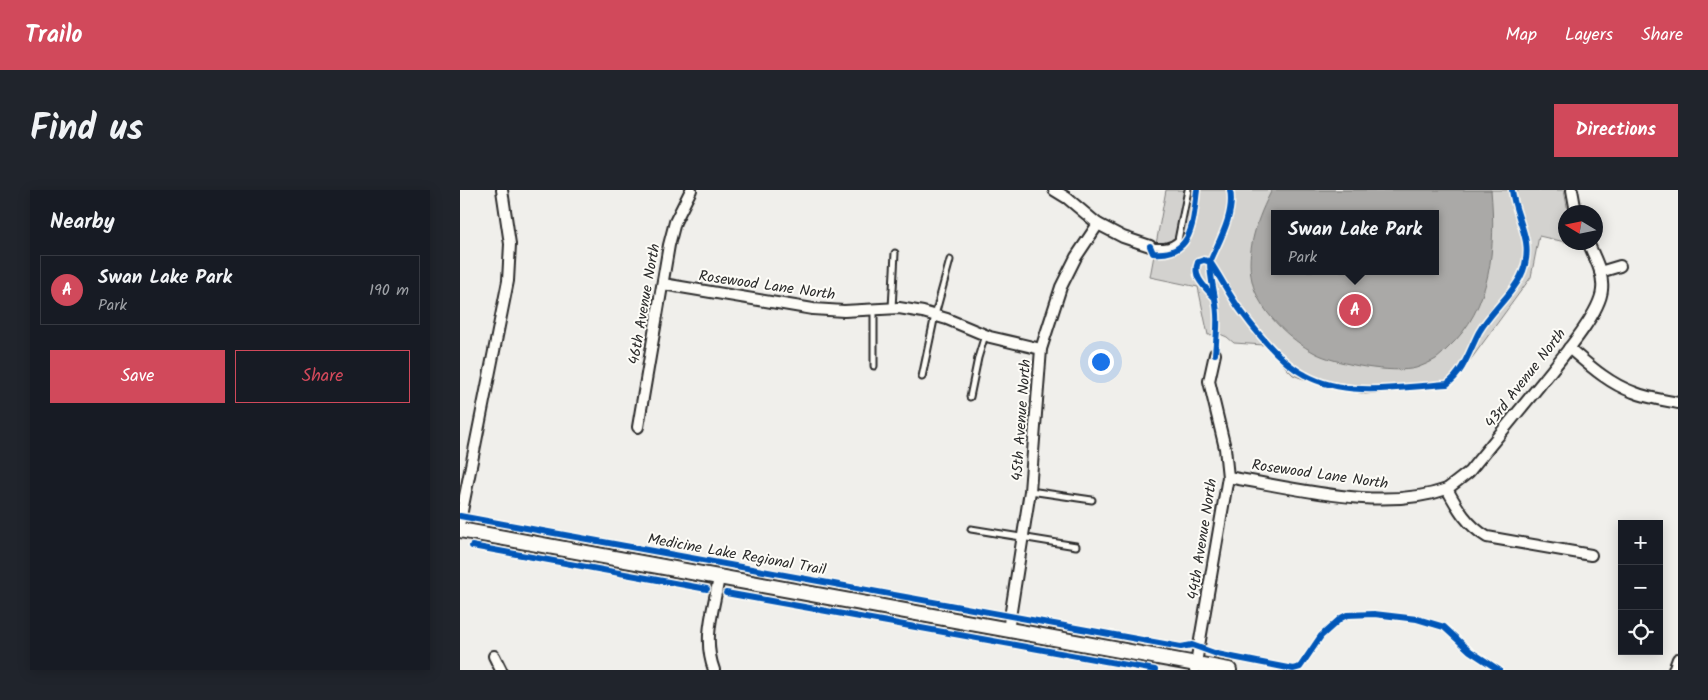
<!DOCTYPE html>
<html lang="en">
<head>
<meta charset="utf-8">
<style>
	:root { --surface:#171b24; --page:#20242c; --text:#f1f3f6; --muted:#9ea1a6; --line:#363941; --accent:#d1495b }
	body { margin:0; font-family:Kalam,sans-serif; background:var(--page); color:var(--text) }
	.controls { position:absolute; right:15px; bottom:15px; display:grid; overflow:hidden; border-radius:0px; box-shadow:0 2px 12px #0003 }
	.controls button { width:45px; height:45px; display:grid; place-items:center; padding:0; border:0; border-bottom:1px solid var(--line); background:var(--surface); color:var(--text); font:25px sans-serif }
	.compass { position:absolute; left:1098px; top:15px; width:45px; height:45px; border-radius:50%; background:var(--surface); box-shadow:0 2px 12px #0003; rotate:280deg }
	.you { position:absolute; left:640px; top:171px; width:18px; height:18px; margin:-12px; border:4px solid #fff; border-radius:50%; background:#1a73e8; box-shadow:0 0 0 8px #1a73e833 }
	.badge { display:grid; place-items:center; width:32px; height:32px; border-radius:50%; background:var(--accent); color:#fff; font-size:16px; font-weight:700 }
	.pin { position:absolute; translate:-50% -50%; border:2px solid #fff; box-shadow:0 1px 5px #0006 }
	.popup { position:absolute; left:811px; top:20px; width:168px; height:65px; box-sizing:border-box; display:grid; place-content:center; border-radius:0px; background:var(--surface); filter:drop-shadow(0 1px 4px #0005); font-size:16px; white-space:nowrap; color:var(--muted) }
	.popup b { font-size:19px; color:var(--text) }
	.popup::after { content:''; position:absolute; left:50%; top:100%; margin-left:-10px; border:10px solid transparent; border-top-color:var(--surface) }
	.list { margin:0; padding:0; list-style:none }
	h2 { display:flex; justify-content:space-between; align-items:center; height:65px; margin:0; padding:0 20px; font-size:21px }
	h2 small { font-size:16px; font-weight:400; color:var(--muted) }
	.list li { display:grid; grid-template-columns:32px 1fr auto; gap:15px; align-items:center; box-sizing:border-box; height:70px; margin:0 10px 10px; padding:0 10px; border:1px solid var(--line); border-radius:0px }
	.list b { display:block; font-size:19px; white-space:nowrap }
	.list p { margin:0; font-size:16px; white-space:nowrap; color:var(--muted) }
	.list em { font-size:16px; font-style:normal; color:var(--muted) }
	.actions { display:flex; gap:10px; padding:15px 20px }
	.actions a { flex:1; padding:11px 0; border:1px solid var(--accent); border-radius:0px; text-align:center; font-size:18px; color:var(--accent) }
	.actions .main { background:var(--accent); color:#fff }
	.icon { flex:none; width:28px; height:28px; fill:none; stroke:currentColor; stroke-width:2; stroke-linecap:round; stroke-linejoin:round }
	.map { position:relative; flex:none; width:1218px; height:480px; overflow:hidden; border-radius:0px }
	header { display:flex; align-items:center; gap:30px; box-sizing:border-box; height:70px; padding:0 25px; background:var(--accent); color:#fff }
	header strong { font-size:24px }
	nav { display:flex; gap:28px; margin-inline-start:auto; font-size:18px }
	.intro { display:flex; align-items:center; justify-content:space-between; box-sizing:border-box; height:120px; padding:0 30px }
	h1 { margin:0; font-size:35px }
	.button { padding:12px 22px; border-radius:0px; background:var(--accent); color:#fff; font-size:18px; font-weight:700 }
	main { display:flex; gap:30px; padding:0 30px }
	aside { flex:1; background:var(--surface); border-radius:0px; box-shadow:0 2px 12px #0003 }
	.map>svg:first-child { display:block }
	.green { fill:#d3d2cf; stroke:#7f7e7d; fill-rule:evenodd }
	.water { fill:#aaa9a7; stroke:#777775; fill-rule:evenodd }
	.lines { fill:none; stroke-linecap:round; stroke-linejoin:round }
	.service-casing { stroke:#2b2b2b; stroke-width:9 }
	.minor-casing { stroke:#2b2b2b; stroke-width:14 }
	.secondary-casing { stroke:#2b2b2b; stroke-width:18 }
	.service { stroke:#fdfcf7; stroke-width:5 }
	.minor { stroke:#fdfcf7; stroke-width:10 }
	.secondary { stroke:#fdfcf7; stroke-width:14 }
	.cycleway-casing { stroke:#fdfcf7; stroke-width:9 }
	.cycleway { stroke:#0057b8; stroke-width:6 }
	.labels { text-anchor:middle; stroke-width:4; stroke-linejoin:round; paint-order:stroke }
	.street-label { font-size:15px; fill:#2b2b2b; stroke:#fdfcf7 }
</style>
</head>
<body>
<header>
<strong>Trailo</strong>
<nav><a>Map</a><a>Layers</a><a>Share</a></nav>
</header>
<div class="intro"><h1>Find us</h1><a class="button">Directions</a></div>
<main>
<aside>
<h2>Nearby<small></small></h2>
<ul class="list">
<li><span class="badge">A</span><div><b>Swan Lake Park</b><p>Park</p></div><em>190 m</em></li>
</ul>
<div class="actions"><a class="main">Save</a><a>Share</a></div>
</aside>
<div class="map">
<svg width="1218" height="480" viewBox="0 0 1218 480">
	<rect width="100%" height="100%" fill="#f0efeb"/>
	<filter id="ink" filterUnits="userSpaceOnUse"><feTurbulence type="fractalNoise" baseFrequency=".02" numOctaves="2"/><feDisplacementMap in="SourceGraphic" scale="10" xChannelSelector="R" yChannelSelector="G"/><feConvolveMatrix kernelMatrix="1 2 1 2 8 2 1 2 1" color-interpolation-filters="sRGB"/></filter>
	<g filter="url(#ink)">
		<!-- green -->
		<path class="green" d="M706 0H1104L1108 22H1106L1105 52 1079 46 1071 87 998 187 987 197 905 204 875 198 854 193 833 185 804 155 774 153 767 147 760 144 748 145 738 97 690 87ZM815 24H975V81H815Z"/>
		<!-- water -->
		<path class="water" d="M812 0H1031C1036 56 1032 118 988 158 984 162 980 166 976 169 971 172 962 176 956 178 934 184 875 174 855 163 830 150 798 120 792 91 785 61 798 26 812 0ZM815 24H975V81H815Z"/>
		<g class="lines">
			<!-- service casing -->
			<g class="service-casing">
				<g id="service">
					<path d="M690 56C702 57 709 58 718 50L728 0"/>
					<path d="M432 118 435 63"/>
					<path d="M414 176V120"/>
					<path d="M462 187 475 125 490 70"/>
					<path d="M510 207 518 168 525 145"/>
					<path d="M570 301 632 310"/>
					<path d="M511 339 616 356"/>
				</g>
			</g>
			<!-- minor casing -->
			<g class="minor-casing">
				<g id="minor">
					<path d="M594 0 607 8 638 34 663 47 690 56"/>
					<path d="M1112 0 1116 22"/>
					<path d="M1140 82 1160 76"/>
					<path d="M203 94 353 119 384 121 439 118 463 122 487 129 530 147 581 159"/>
					<path d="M1109 158C1129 175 1148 193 1173 202 1187 208 1203 210 1218 213"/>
					<path d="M178 237 209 55 215 32 231 0"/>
					<path d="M768 287C835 298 922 322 987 299 998 319 1007 335 1027 347L1131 365"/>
					<path d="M987 299 1009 282 1017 272C1038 246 1059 221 1080 195 1096 174 1140 125 1142 100 1144 83 1134 67 1128 52"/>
					<path d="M0 331 48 91 50 54 42 0"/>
					<path d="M548 440 570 301 581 159 601 97 616 67 638 34"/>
					<path d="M34 466 41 480"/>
					<path d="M735 479 768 287 765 258 749 191 755 164"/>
					<path d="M254 480C242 448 254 419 259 387"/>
					<path d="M1214 480 1218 469"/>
				</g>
			</g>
			<!-- secondary casing -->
			<g class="secondary-casing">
				<path id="secondary" d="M0 340 769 480"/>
			</g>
			<!-- service -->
			<use href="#service" class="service"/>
			<!-- minor -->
			<use href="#minor" class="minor"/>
			<!-- secondary -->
			<use href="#secondary" class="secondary"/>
			<!-- cycleway casing -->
			<g class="cycleway-casing">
				<g id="cycleway">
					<path d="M770 0C775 24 759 51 750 72 761 88 769 105 781 121 797 143 820 172 845 185 886 208 942 197 987 194 1004 182 1010 159 1019 142 1037 111 1072 93 1066 52 1063 35 1054 18 1052 0"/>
					<path d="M690 56 693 63C734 67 733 30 737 0"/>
					<path d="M754 107C745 97 732 87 738 72L744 70 750 72C750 90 756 106 757 124 758 137 756 151 755 164"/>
					<path d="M0 326 721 457 732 455 757 464 833 479 840 477 861 446 881 428 887 425 914 424 957 429 984 437 1010 461 1039 480"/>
					<path d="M12 356 247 399"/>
					<path d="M266 403 695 480"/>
				</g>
			</g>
			<!-- cycleway -->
			<use href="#cycleway" class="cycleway"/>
		</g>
	</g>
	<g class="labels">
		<!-- street labels -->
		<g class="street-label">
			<text transform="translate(307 95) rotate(8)" y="5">Rosewood Lane North</text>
			<text transform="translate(184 114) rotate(-80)" y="5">46th Avenue North</text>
			<text transform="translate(1065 188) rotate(-52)" y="5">43rd Avenue North</text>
			<text transform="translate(561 230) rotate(-86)" y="5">45th Avenue North</text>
			<text transform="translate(860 284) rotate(8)" y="5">Rosewood Lane North</text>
			<text transform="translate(742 349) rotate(-81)" y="5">44th Avenue North</text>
			<text transform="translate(277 364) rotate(10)" y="5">Medicine Lake Regional Trail</text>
		</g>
	</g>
</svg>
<div class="controls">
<button>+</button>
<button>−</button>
<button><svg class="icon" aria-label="locate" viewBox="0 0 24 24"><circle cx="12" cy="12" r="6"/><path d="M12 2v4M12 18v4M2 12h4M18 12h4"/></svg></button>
</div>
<svg class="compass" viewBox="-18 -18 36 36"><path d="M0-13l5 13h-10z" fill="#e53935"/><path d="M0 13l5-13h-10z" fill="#9ea1a6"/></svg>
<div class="you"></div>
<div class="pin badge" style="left:895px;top:120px">A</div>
<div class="popup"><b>Swan Lake Park</b>Park</div>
</div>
</main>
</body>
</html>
